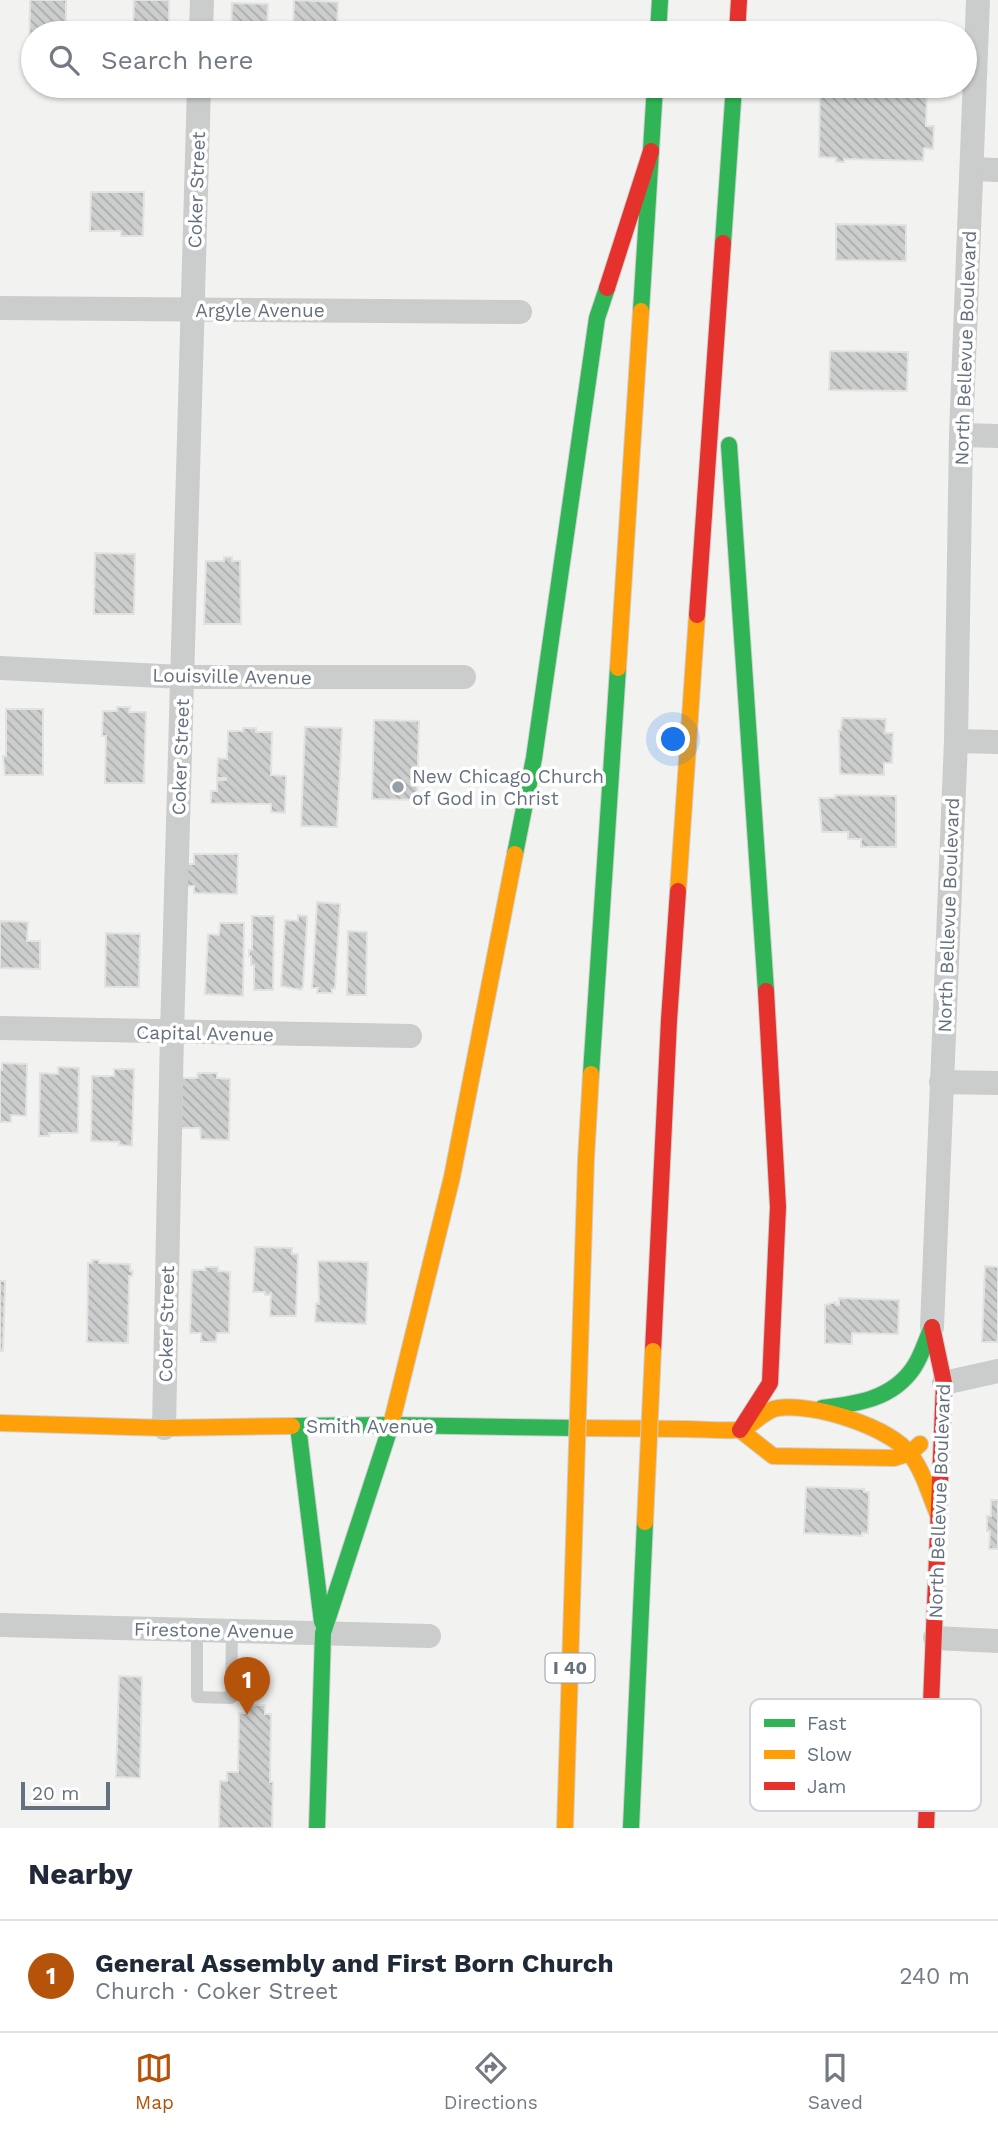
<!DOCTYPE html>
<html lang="en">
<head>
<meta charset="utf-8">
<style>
	:root { --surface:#fff; --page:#f2f2f3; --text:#1f2937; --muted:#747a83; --line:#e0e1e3; --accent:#b45309 }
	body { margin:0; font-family:"Work Sans",sans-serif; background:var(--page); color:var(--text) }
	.scale { position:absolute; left:21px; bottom:18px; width:89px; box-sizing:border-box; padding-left:7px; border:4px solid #65717f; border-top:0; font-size:19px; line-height:24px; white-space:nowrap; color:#65717f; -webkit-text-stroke:5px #fff; paint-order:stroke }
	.you { position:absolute; left:674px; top:740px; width:24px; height:24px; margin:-18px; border:5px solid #fff; border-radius:50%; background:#1a73e8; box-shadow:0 0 0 10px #1a73e833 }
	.badge { display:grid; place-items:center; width:46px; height:46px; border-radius:50%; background:var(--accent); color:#fff; font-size:23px; font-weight:700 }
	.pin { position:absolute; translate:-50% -58px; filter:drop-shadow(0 2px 4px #0008) }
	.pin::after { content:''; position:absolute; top:37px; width:24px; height:21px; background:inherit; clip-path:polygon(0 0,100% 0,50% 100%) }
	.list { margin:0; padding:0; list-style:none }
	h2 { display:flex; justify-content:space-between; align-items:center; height:91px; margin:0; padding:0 28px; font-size:30px }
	h2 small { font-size:23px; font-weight:400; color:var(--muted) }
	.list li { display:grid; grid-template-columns:46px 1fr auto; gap:21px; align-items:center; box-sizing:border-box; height:112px; padding:0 28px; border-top:2px solid var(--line) }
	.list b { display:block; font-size:26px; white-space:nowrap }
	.list p { margin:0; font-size:23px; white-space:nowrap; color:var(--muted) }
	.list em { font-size:23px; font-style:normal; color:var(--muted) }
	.icon { flex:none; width:38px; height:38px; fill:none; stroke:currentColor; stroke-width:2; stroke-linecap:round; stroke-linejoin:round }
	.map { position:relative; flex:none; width:998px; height:1828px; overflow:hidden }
	.search { position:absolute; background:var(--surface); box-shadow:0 2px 5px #0004; left:21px; right:21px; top:21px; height:77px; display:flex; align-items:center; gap:18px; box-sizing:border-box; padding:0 24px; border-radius:38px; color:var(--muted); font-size:26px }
	.sheet { height:203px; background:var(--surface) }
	nav { display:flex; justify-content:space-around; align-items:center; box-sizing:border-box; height:98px; border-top:2px solid var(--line); background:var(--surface); font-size:19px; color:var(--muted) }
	nav a { display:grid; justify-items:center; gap:4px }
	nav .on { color:var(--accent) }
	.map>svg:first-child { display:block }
	.building { fill:url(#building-back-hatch); stroke:#e2e2e1; stroke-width:2 }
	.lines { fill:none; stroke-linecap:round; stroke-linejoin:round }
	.fast-casing { stroke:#cecfcf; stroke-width:18 }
	.slow-casing { stroke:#cecfcf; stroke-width:18 }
	.jam-casing { stroke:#cecfcf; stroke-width:18 }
	.lane { stroke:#cbcccc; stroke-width:12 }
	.street { stroke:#cbcccc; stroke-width:24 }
	.fast { stroke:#30b455; stroke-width:16 }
	.slow { stroke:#ff9f0a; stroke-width:16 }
	.jam { stroke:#e5322d; stroke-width:16 }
	.slow-bridge-casing { stroke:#cecfcf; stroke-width:18; stroke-linecap:butt }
	.slow-bridge { stroke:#ff9f0a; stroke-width:16 }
	.poi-dot { fill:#969ea7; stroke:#fff; stroke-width:2.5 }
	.labels { text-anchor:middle; stroke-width:7; stroke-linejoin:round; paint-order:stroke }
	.shield { fill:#fff; stroke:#939ca5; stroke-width:2 }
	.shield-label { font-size:18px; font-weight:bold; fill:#65717f }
	.street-label { font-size:19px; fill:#65717f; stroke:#fff }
	.poi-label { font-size:19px; fill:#65717f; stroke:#fff; text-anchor:start }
	.key { fill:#fff; stroke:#d1d4d9; stroke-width:2 }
	.key-label { font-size:19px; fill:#65717f }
</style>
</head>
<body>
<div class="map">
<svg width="998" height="1828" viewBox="0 0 998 1828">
	<defs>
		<pattern id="building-back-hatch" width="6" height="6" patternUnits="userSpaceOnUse" patternTransform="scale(1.75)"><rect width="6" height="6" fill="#cccdcd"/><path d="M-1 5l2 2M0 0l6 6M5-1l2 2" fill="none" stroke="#a9abac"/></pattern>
	</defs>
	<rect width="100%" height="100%" fill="#f2f3f1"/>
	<!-- building -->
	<g class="building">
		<path d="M30 0H66V33H33V61H29Z"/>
		<path d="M134 0H169V33H133Z"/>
		<path d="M294 0 338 2 337 33H293Z"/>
		<path d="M232 3 268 4 267 33H231Z"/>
		<path d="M820 86H884V90L908 91V86H917V91L927 92 926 126H934L933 149 924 148 923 161 844 159V162H836V158L819 157Z"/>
		<path d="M91 192H144L143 236H121V231H90Z"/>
		<path d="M836 224 906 225V261L836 260Z"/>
		<path d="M830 351 908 352 907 391 829 390Z"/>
		<path d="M95 553 135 554 134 614H94Z"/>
		<path d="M224 557H232V561H240L241 624H204L206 561H224Z"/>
		<path d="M117 707H130L129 712H146L144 783H105L106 736H102L103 711H117Z"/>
		<path d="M6 709H43V775H5L3 756H6Z"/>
		<path d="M842 718 886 719 885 733H893L892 763H884V775L840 774 839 730H841Z"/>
		<path d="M374 720 419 721 417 800 372 799Z"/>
		<path d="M305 727 342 728 337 827 301 826Z"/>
		<path d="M243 728H256V732H272L271 775 286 776 285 813 271 812V804L211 803V791H217V780H226V778H217L218 758 227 759 228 731H243Z"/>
		<path d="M835 795 896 796V847H861V839H848V832H822L819 798H835Z"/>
		<path d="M194 854H238L237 894 194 893V886H186V864H194Z"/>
		<path d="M317 902 340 904 335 989H332V993H317L318 988H312Z"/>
		<path d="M298 915 307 916V922L303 987 301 990 281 986 285 920 298 921Z"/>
		<path d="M252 916H274L273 990H254V965H251V956H249V950H252Z"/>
		<path d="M0 921 28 922 27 941H40V969L0 968Z"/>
		<path d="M220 923H244L243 996 205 994 208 934 219 935Z"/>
		<path d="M348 931 367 932 366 995H347Z"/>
		<path d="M106 933 140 934 139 987H105Z"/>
		<path d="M2 1063 27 1064 26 1116 11 1115V1122H0V1070H2Z"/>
		<path d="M58 1067 79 1068 78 1133H49V1136H39L40 1073 58 1074Z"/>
		<path d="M114 1069H134L132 1146 119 1145V1142L91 1141 92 1076H114Z"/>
		<path d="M198 1073H217V1078L230 1079 229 1140 201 1139 200 1128H181L182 1078H197Z"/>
		<path d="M255 1247 292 1248V1254H298L296 1316H270L271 1292 270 1295H265V1292H253Z"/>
		<path d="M92 1260H99V1263L130 1264V1271H133L132 1276H129L128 1343 87 1342 88 1263H92Z"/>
		<path d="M318 1261 368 1262 366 1324 315 1322 316 1303 319 1304Z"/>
		<path d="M985 1266 998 1267V1342H982Z"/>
		<path d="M205 1267H218V1271L230 1272 229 1333H217L216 1342H201V1333H190L192 1270H205Z"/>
		<path d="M0 1281H5V1289L3 1351H0Z"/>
		<path d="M839 1298 899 1300 898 1334 852 1333V1344L825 1343V1305L836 1302V1305H839Z"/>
		<path d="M806 1487 864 1489V1492H869L868 1533H862V1536L804 1533Z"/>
		<path d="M991 1500H998V1549H989L990 1531H987V1516H991Z"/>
		<path d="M119 1676 142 1677 140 1778 116 1777Z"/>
		<path d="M245 1705H265V1714H271L270 1782H273L272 1828H219L220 1781H227V1772H238L239 1713H245Z"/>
	</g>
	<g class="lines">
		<!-- fast casing -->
		<g class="fast-casing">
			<g id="fast">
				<path d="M658 33 660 0"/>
				<path d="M723 243 734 86"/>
				<path d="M641 311 655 86"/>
				<path d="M729 445 766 991"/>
				<path d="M515 854 534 758 597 318 607 288"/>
				<path d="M591 1074 618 668"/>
				<path d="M822 1408C857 1404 893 1399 914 1367 922 1355 926 1340 932 1327"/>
				<path d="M292 1426 391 1425 577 1428"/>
				<path d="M298 1426 322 1622"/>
				<path d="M317 1828 323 1633 391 1425"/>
				<path d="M631 1828 645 1522"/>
			</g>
		</g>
		<!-- slow casing -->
		<g class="slow-casing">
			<g id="slow">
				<path d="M618 668 641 311"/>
				<path d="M678 891 697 615"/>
				<path d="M580 1349 586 1159 591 1074"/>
				<path d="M0 1423 164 1428 292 1426"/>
				<path d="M391 1425 452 1177 515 854"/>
				<path d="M577 1428C613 1428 648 1429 684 1429 701 1429 719 1431 737 1430 752 1429 762 1410 778 1408 813 1403 888 1426 910 1454 924 1472 930 1497 939 1517"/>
				<path d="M740 1430 773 1456 894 1458 910 1453 920 1444"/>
				<path d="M565 1828 575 1508"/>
			</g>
		</g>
		<!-- jam casing -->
		<g class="jam-casing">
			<g id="jam">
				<path d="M737 33 739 0"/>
				<path d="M607 288 651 151"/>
				<path d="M697 615 723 243"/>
				<path d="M653 1351 669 1020 678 891"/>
				<path d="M740 1430 770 1383 778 1207 766 991"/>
				<path d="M926 1828 944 1383 932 1327"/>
			</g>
		</g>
		<!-- lane -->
		<path class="lane" d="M197 1630V1697L231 1698 232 1630"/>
		<!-- street -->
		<g class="street">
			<path d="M201 33 202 0"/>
			<path d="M972 169 998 170"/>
			<path d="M0 308 520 312"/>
			<path d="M961 435 998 436"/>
			<path d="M0 668 182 677H464"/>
			<path d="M956 741 998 742"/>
			<path d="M0 1028 410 1036"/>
			<path d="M941 1082 998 1083"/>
			<path d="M932 1327 956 741 961 435 978 0"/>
			<path d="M944 1383 998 1371"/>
			<path d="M164 1428 172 1033 199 86"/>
			<path d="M0 1625 429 1636"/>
			<path d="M935 1638 998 1641"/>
		</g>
		<!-- fast -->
		<use href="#fast" class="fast"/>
		<!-- slow -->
		<use href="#slow" class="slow"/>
		<!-- jam -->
		<use href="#jam" class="jam"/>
		<!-- slow-bridge casing -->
		<g class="slow-bridge-casing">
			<g id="slow-bridge">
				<path d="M575 1508 580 1349"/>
				<path d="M645 1522 653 1351"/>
			</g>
		</g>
		<!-- slow-bridge -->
		<use href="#slow-bridge" class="slow-bridge"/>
	</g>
	<!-- markers -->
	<circle class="poi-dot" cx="398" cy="787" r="7"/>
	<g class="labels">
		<!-- shield labels -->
		<rect class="shield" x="545.5" y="1653.5" width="49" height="29" rx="5"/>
		<g class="shield-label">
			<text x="570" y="1674">I 40</text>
		</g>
		<!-- street labels -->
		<g class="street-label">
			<text transform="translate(196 190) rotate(-88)" y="7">Coker Street</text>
			<text x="260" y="317">Argyle Avenue</text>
			<text transform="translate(965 348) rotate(-88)" y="7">North Bellevue Boulevard</text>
			<text transform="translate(232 676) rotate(1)" y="7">Louisville Avenue</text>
			<text transform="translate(180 757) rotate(-88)" y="7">Coker Street</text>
			<text transform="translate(948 915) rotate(-88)" y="7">North Bellevue Boulevard</text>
			<text transform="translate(205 1033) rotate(1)" y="7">Capital Avenue</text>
			<text transform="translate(166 1324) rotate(-89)" y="7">Coker Street</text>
			<text x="370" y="1433">Smith Avenue</text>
			<text transform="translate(939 1501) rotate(-88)" y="7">North Bellevue Boulevard</text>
			<text transform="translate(214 1630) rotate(1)" y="7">Firestone Avenue</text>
		</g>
		<!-- poi labels -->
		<g class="poi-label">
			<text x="412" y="783">New Chicago Church<tspan x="412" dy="22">of God in Christ</tspan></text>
		</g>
	</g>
	<!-- legend -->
	<rect x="750" y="1699" width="231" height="112" rx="10" class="key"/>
	<rect x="764" y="1719" width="31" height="8" fill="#30b455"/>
	<rect x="764" y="1750" width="31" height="9" fill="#ff9f0a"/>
	<rect x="764" y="1782" width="31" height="8" fill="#e5322d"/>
	<g class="key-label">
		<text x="807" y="1730">Fast</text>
		<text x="807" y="1761">Slow</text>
		<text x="807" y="1793">Jam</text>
	</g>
</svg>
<div class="scale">20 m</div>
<div class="you"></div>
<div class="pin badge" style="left:247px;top:1715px">1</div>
<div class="search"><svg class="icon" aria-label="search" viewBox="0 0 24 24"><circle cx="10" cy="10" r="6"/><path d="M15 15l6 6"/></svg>Search here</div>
</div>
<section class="sheet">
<h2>Nearby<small></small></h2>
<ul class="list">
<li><span class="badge">1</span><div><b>General Assembly and First Born Church</b><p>Church · Coker Street</p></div><em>240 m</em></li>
</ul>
</section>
<nav>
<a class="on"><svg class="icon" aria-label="map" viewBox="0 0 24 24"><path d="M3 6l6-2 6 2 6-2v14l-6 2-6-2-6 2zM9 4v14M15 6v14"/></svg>Map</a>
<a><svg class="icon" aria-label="directions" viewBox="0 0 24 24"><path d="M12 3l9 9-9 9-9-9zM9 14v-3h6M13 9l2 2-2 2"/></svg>Directions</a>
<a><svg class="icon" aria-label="saved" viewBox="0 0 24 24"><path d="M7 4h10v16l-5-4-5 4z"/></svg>Saved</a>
</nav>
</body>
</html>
